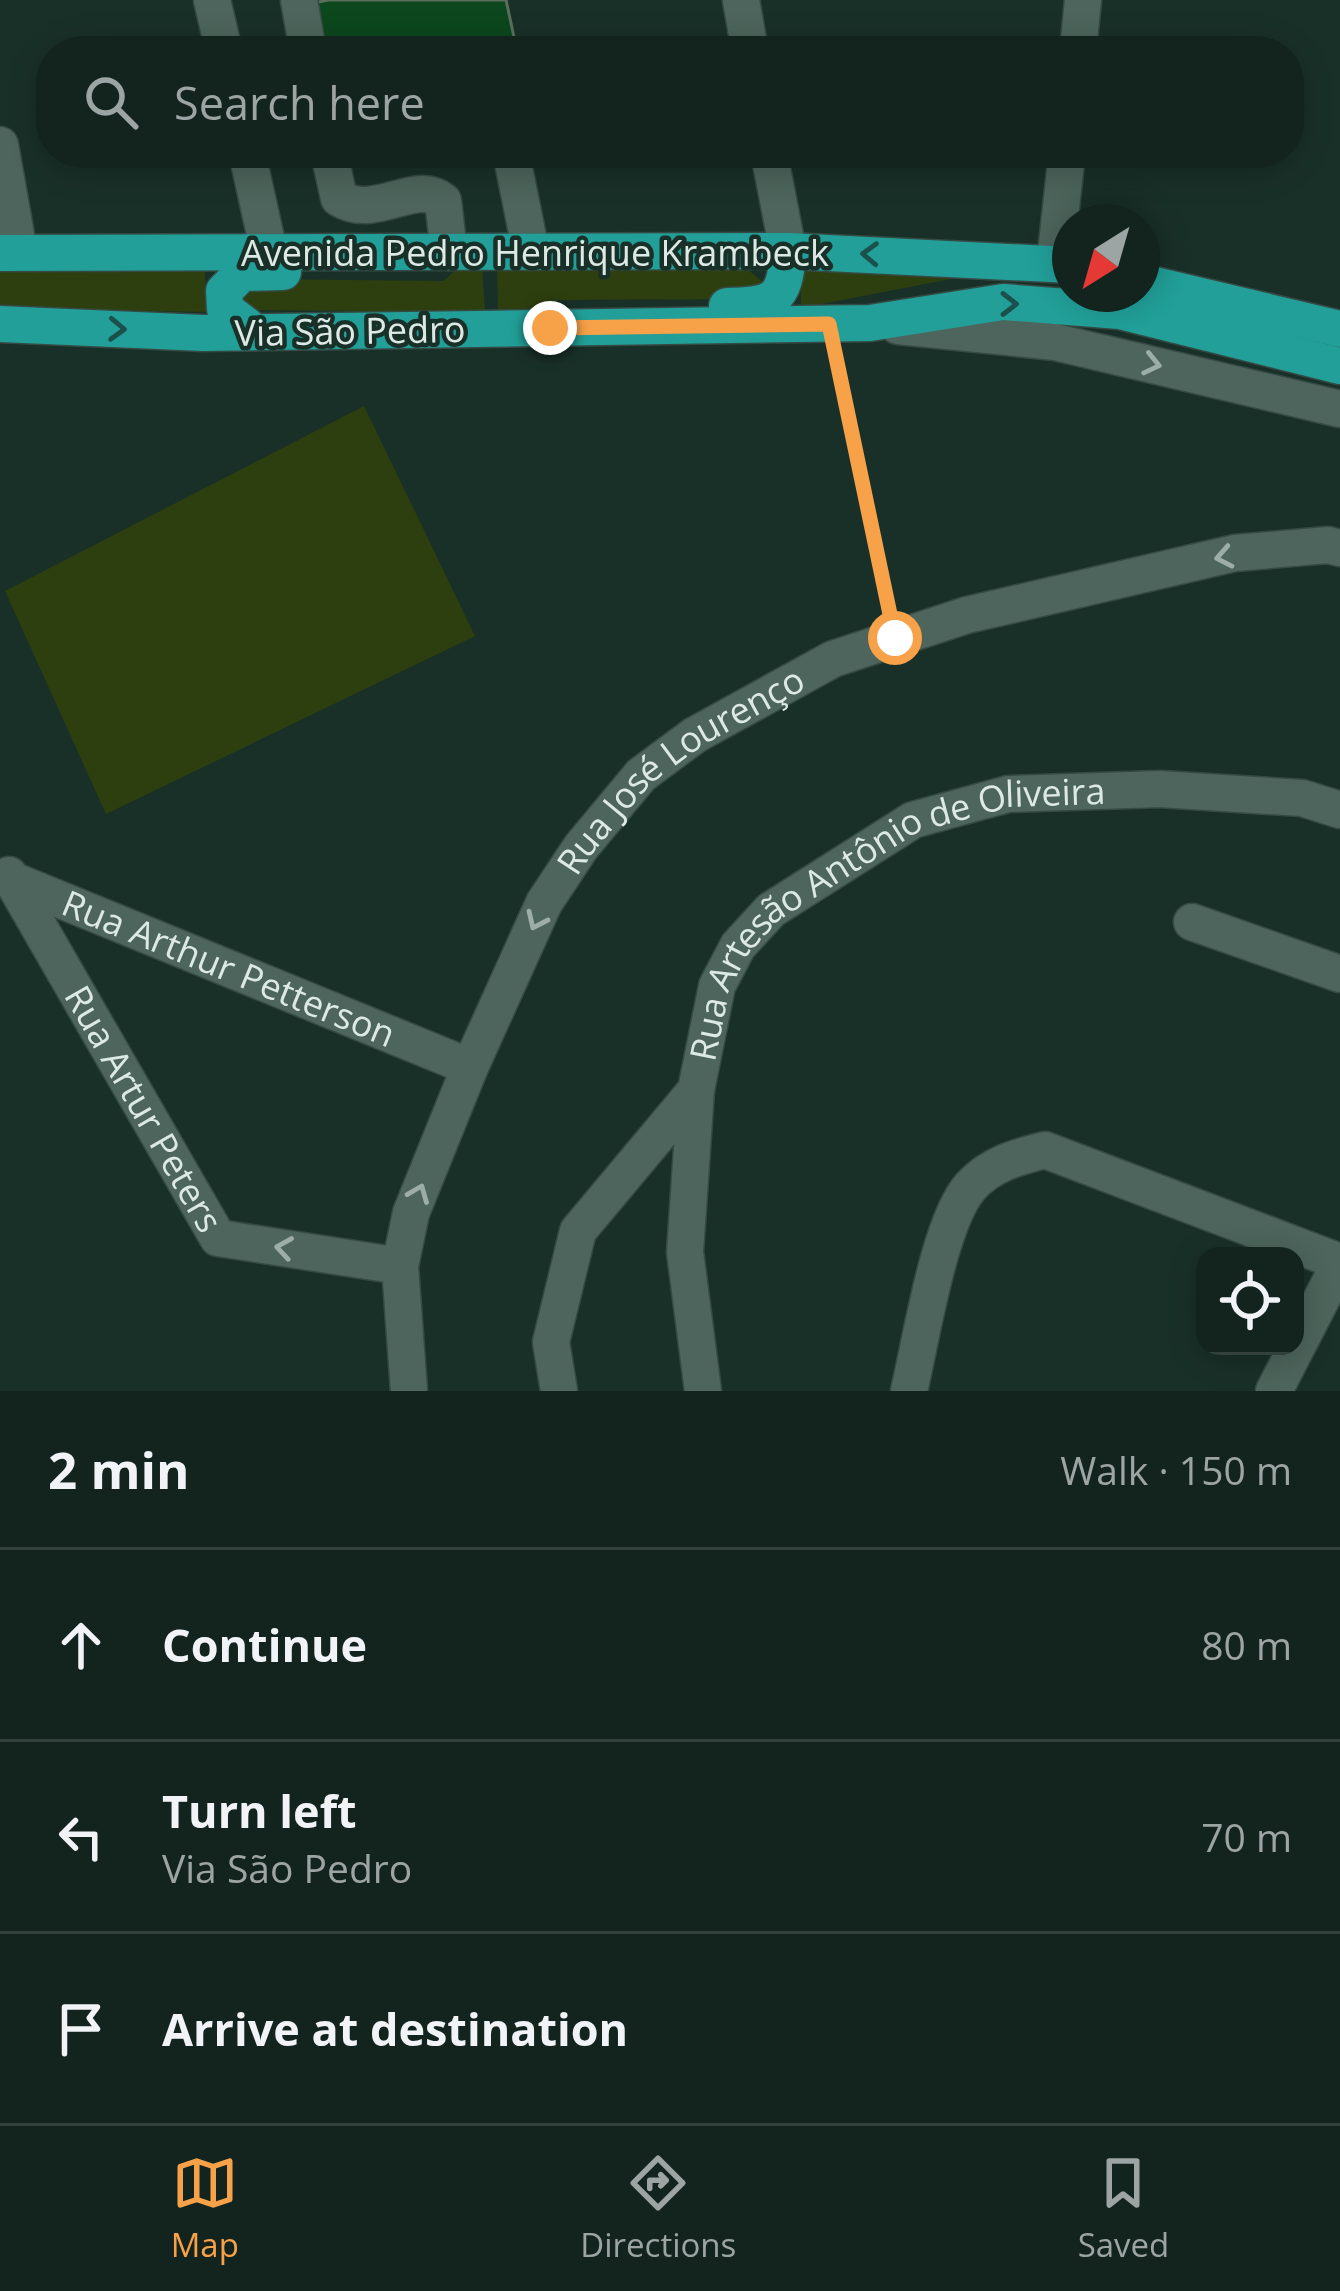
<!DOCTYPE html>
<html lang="en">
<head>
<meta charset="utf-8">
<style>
	:root { --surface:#13241e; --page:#20302b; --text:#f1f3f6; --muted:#9da4a4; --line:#32413c; --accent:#f7a148 }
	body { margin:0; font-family:"Open Sans",sans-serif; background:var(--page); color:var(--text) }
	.controls { position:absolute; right:36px; bottom:36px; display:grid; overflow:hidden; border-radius:24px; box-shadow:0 6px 30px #0003 }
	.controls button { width:108px; height:108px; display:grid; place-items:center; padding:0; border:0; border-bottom:3px solid var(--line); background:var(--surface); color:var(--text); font:60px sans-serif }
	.compass { position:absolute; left:1052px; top:204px; width:108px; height:108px; border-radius:50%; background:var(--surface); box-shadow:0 6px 30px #0003; rotate:217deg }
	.stop { position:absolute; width:36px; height:36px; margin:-27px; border:9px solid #f7a148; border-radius:50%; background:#fff }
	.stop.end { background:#f7a148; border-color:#fff; box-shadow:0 3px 12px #0008 }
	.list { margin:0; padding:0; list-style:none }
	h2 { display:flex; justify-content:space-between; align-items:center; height:156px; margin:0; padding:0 48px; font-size:51px }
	h2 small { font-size:39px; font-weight:400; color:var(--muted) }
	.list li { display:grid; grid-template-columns:78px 1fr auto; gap:36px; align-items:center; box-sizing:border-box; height:192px; padding:0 48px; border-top:3px solid var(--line) }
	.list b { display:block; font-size:45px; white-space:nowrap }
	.list p { margin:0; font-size:39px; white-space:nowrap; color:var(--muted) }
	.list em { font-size:39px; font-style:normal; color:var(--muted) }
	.icon { flex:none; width:66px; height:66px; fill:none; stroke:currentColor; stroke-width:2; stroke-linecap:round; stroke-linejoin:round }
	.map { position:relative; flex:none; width:1340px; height:1391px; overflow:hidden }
	.search { position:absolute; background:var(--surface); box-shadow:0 6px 30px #0003; left:36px; right:36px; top:36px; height:132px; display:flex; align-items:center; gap:30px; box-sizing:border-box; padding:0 42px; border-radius:48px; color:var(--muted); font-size:45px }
	.sheet { height:732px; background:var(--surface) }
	nav { display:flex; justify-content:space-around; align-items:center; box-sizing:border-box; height:168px; border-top:3px solid var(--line); background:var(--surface); font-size:33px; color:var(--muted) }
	nav a { display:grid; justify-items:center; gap:6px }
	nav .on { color:var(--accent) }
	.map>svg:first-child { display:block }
	.green { fill:#2d3f0f }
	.building { fill:#0c471d; stroke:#5c6e5e; stroke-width:3 }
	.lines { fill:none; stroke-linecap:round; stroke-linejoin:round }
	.minor-casing { stroke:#364a44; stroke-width:39 }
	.major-casing { stroke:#364a44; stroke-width:39 }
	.path { stroke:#5f726b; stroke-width:4.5; stroke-dasharray:6 6; stroke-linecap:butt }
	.minor { stroke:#4d655c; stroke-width:36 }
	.major { stroke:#219f98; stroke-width:36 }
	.oneway { stroke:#1b514a }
	.oneway2 { stroke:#9caea7 }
	.route { stroke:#f7a148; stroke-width:15 }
	.labels { text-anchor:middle; stroke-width:9; stroke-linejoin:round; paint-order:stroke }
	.street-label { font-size:36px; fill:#dce9e4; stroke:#193028 }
</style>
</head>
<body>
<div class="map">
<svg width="1340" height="1391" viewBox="0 0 1340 1391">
	<rect width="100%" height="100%" fill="#193028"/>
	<!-- green -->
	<g class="green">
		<path d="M497 262 747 269 764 283 751 299 558 300 545 312H498Z"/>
		<path d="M462 263H482L485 312 255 310 243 303 241 295 253 279 444 281Z"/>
		<path d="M801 264 992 271 801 308Z"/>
		<path d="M0 265 205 267 206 312 0 308Z"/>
		<path d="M364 406 475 636 106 814 5 591Z"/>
	</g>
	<!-- building -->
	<path class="building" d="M328 0H506L514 37 451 51H325L314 3Z"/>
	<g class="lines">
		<!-- minor casing -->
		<g class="minor-casing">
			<g id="minor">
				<path d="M212 0 224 51"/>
				<path d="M299 0 308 51"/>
				<path d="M741 0 750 51"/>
				<path d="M1078 51 1083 0"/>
				<path d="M0 145 19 252"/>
				<path d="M247 153 269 252"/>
				<path d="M329 153 339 198C375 221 416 178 443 201L449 252"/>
				<path d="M511 153 531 252"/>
				<path d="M769 153 788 251"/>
				<path d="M1055 262 1067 153"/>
				<path d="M898 326 1055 342 1340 409"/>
				<path id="s1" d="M9 875 12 880 470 1067"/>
				<path id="s2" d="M12 880 218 1238 400 1266"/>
				<path d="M1192 922 1340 974"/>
				<path d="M696 1090 685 1252 703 1391"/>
				<path id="s3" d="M409 1391 400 1266 411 1213 470 1067 544 903 581 847 641 775 695 735 833 659 967 615 1235 553 1328 545 1340 548"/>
				<path id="s4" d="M559 1391 551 1342 578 1231 696 1090 717 986 738 946 771 910 913 820 1008 794 1160 789 1302 798 1340 810"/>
				<path d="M909 1391C921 1341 939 1221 971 1186 991 1164 1017 1157 1045 1150L1340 1262"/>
				<path d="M1274 1391 1340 1263"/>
			</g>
		</g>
		<!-- major casing -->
		<g class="major-casing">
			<g id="major">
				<path d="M0 253 788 251 1070 265"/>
				<path d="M1142 282 1340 329"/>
				<path d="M727 306C774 305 785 301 788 251"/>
				<path d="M0 324 203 333 870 323 1003 302 1120 311 1340 366"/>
				<path d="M255 332 225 309 224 291 242 273 283 272"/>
			</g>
		</g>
		<!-- path -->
		<path class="path" d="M836 356 889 609"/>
		<!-- minor -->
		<use href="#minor" class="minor"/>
		<!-- major -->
		<use href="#major" class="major"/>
	</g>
	<!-- one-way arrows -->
	<defs><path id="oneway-chevron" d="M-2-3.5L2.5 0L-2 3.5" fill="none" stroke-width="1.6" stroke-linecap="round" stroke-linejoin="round" transform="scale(3)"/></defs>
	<g class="oneway">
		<use href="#oneway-chevron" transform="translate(870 254) rotate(-178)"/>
		<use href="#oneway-chevron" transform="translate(1009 304)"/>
		<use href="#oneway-chevron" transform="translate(117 329) rotate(2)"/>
	</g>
	<g class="oneway2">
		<use href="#oneway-chevron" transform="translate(1152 364) rotate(13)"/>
		<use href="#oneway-chevron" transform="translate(1224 557) rotate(169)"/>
		<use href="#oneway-chevron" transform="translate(536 921) rotate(115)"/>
		<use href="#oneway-chevron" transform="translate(419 1193) rotate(-68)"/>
		<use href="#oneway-chevron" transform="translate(284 1248) rotate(-171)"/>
	</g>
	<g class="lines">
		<!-- route -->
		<path class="route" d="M550 328 829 324 895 638"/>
	</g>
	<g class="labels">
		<!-- street labels -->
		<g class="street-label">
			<text x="535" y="266">Avenida Pedro Henrique Krambeck</text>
			<text transform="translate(350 331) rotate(-1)" y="13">Via São Pedro</text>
			<text dy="13" stroke="none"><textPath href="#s3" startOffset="711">Rua José Lourenço</textPath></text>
			<text dy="13" stroke="none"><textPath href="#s4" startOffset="645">Rua Artesão Antônio de Oliveira</textPath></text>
			<text dy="13" stroke="none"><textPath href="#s1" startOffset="240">Rua Arthur Petterson</textPath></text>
			<text dy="13" stroke="none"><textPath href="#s2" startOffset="264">Rua Artur Peters</textPath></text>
		</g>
	</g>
</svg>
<div class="controls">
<button><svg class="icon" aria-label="locate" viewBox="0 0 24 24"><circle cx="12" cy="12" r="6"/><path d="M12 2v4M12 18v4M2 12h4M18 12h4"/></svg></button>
</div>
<svg class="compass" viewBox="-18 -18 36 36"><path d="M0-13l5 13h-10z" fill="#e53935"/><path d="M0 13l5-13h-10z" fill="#9da4a4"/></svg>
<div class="stop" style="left:895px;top:638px"></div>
<div class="stop end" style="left:550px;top:328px"></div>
<div class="search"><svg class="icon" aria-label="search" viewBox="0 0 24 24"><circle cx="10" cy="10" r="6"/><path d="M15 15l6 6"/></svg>Search here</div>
</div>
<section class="sheet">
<h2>2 min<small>Walk · 150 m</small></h2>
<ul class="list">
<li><svg class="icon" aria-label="ahead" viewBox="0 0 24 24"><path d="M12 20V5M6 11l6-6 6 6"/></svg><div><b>Continue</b></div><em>80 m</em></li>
<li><svg class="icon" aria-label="left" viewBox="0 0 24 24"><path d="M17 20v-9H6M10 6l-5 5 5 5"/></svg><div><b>Turn left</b><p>Via São Pedro</p></div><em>70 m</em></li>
<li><svg class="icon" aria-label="arrive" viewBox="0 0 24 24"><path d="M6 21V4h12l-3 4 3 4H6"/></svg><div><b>Arrive at destination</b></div></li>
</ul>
</section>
<nav>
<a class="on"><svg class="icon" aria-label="map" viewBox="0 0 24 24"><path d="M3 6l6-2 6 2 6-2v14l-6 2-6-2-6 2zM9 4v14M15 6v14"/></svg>Map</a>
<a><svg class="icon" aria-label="directions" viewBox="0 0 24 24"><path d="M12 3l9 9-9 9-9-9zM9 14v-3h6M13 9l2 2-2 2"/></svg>Directions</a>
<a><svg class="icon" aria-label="saved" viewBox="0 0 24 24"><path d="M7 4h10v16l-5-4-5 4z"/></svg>Saved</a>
</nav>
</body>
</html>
